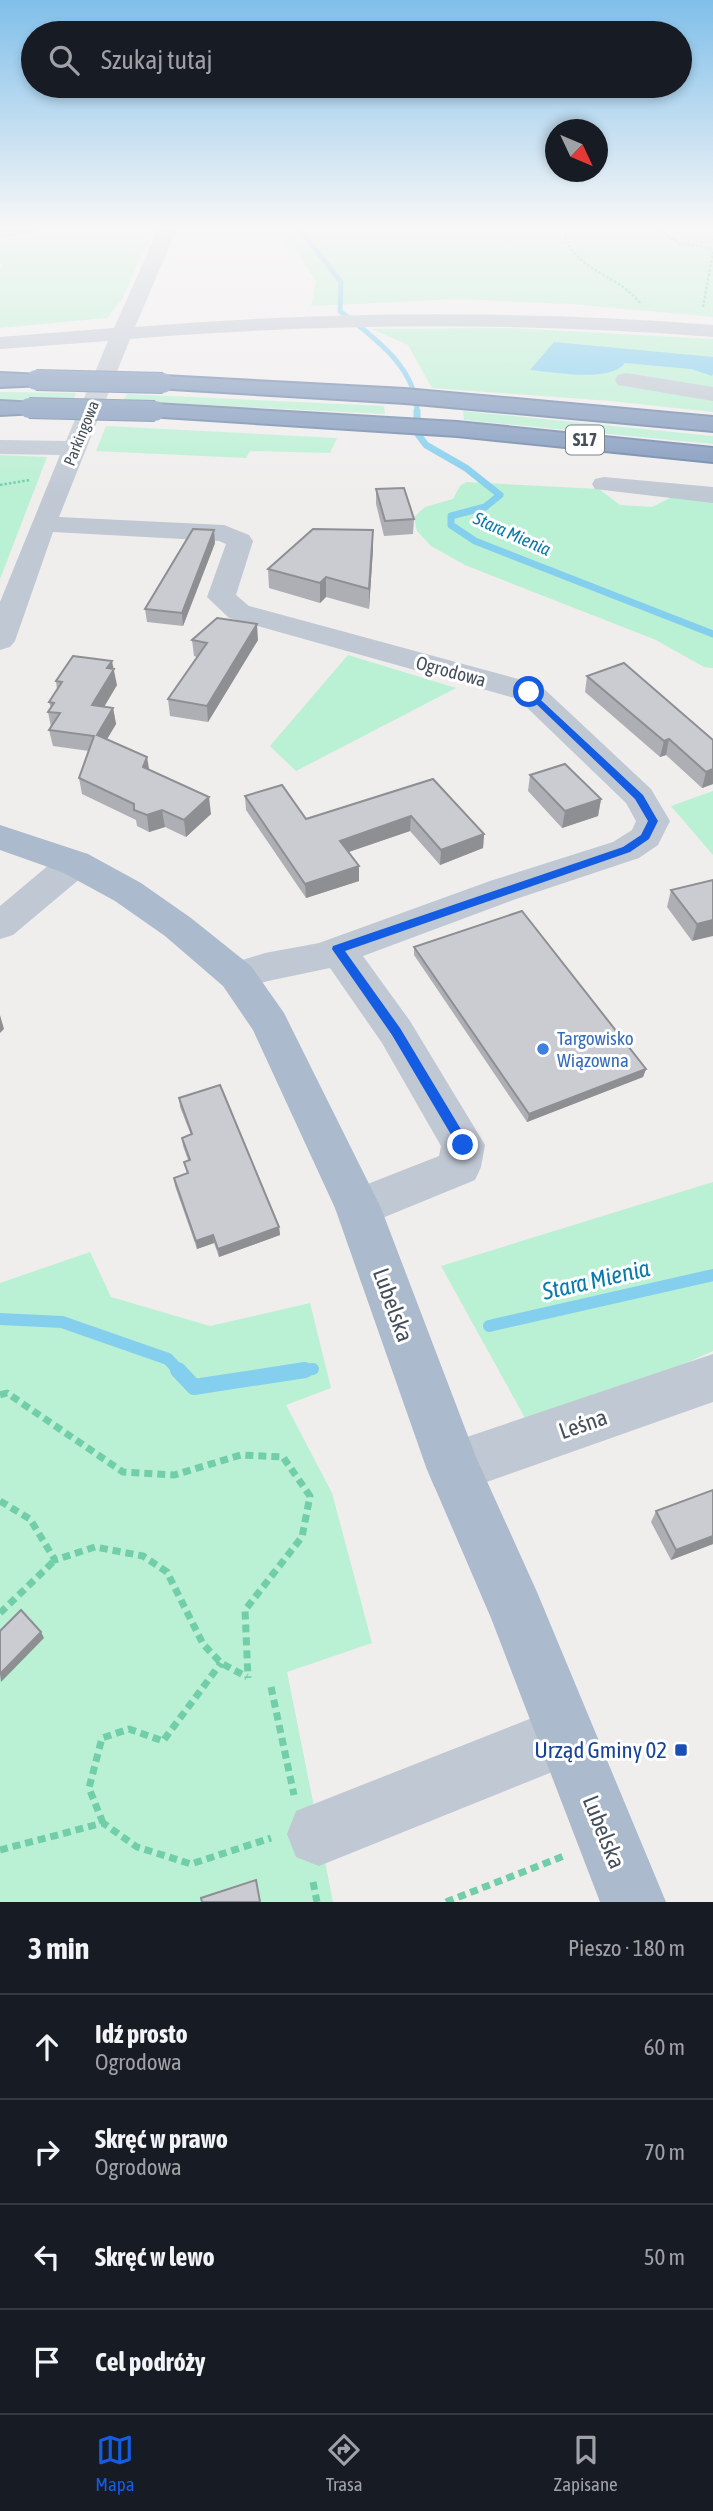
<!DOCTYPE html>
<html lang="pl">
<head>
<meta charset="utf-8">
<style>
	:root { --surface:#171b24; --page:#242831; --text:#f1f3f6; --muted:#9ea1a6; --line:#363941; --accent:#145de3 }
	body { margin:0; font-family:"Asap Condensed",sans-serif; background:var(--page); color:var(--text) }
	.compass { position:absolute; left:545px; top:119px; width:63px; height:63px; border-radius:50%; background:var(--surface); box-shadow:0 4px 10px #0003; rotate:134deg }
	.stop { position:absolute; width:21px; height:21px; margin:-16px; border:5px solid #145de3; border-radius:50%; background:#fff }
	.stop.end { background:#145de3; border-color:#fff; box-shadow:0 2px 7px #0008 }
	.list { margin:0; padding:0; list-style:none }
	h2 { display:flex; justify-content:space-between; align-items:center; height:91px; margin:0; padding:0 28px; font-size:30px }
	h2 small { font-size:23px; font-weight:400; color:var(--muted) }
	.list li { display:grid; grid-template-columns:46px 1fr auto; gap:21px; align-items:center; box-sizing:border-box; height:105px; padding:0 28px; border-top:2px solid var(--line) }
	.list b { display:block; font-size:26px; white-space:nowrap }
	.list p { margin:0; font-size:23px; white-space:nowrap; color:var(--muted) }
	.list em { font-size:23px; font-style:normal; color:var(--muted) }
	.icon { flex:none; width:38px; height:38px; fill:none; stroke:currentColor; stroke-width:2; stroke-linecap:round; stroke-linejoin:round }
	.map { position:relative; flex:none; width:713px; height:1902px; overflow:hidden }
	.search { position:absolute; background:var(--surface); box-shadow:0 4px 10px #0003; left:21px; right:21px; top:21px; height:77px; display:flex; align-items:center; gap:18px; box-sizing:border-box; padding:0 24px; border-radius:38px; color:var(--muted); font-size:26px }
	.sheet { height:511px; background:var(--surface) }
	nav { display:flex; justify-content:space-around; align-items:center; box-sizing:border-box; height:98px; border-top:2px solid var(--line); background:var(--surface); font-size:19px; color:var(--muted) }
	nav a { display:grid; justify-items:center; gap:4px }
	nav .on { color:var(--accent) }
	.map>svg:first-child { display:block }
	.green { fill:#baf0d3 }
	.water { fill:#85cfee }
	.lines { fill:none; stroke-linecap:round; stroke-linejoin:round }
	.stream-far3 { stroke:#85cfee; stroke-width:5 }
	.stream-far2 { stroke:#85cfee; stroke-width:7 }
	.stream-far1 { stroke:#85cfee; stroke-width:12 }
	.stream { stroke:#85cfee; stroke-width:16 }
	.highway-casing { stroke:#6f86aa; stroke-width:4 }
	.path-far1 { stroke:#71cea8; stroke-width:2.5; stroke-dasharray:2.5 2; stroke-linecap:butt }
	.path { stroke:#71cea8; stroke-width:7; stroke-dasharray:8 5; stroke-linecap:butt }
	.minor { fill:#c0c8d3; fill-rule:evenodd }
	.major { fill:#acbacd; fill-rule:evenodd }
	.highway { fill:#839bbe; fill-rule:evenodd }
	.highway-bridge-casing { stroke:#6f86aa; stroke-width:22; stroke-linecap:butt }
	.highway-bridge { stroke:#839bbe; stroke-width:20 }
	.wall { fill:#aeafb5 }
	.shaded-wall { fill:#8d8f93 }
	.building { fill:#caccd2; stroke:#8d8f93; stroke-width:2 }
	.route { fill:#145de3 }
	.shop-dot { fill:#3f7fe0; stroke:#fff; stroke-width:2.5 }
	.transit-dot { fill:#1a4fb4; stroke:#fff; stroke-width:2.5 }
	.labels { text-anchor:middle; stroke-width:6; stroke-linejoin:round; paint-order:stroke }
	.far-street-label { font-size:16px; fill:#454f5b; stroke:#fff }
	.shield { fill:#fff; stroke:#7d848c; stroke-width:2 }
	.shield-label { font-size:18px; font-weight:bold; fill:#454f5b }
	.far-water-label { font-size:18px; font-style:italic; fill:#087bab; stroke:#fff }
	.street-label { font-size:19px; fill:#454f5b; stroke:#fff }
	.shop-label { font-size:19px; fill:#366cbe; stroke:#fff; text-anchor:start }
	.near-street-label { font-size:23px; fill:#454f5b; stroke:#fff }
	.near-transit-label { font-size:23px; fill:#164399; stroke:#fff; text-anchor:end }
	.near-water-label { font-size:24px; font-style:italic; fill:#087bab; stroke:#fff }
</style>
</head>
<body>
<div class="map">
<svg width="713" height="1902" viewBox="0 0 713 1902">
	<rect width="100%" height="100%" fill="#f0eded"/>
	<!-- green -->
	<g class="green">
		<path d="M49 228H153L123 298 107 318 0 328V269L3 264 0 262V238Z"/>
		<path d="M275 228H713V317L572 304 456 299 311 306 316 281 293 248 286 245Z"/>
		<path d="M509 328 713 339V412L611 401 432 388 408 345 372 329Z"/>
		<path d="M0 392 76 393 73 400H0Z"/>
		<path d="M127 394 384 406 385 414 123 401Z"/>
		<path d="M463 411 713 436V444L464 420Z"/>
		<path d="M106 426 337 438 330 453 250 451 246 458 96 451Z"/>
		<path d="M0 455 47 457 0 579Z"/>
		<path d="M466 482 599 489 620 505 652 507 672 497 713 502V668L704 667 656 640 465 565 431 546 417 531 414 517 425 507 453 499 460 486Z"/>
		<path d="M348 655 456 688 296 771 270 746Z"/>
		<path d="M713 791V855L671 806Z"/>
		<path d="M713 1182V1351L677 1367 525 1418 441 1266Z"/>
		<path d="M90 1252 111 1297 210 1326 310 1303 331 1388 286 1405 332 1493 372 1643 287 1672 333 1902H0V1283Z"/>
	</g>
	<!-- water -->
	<path class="water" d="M554 342 713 357V374L712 376 691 369 625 363C610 383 554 372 530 370Z"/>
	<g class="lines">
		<!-- stream-far3 -->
		<path class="stream-far3" d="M299 228 341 282 340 311C373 337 417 367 417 413"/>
		<!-- stream-far2 -->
		<path class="stream-far2" d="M417 411V433L426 445 466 468 500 495 485 507 451 516V525L475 541 713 634"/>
		<!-- stream-far1 -->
		<g class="stream-far1">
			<path d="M0 1319 62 1322 168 1359 180 1372"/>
			<path d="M489 1326 713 1275"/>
			<path d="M293 1372 313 1369"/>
		</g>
		<!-- stream -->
		<path class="stream" d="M178 1370 194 1387 305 1370"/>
		<!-- highway casing -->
		<g class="highway-casing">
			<g id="highway">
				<path d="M0 373 44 375 47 380 44 385 0 387Z"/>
				<path d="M163 376 405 389 713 417V431L405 403 155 388 152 383 155 378Z"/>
				<path d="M0 401 37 403 40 408 37 413 0 415Z"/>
				<path d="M155 404 457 422 713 448V462L457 436 147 416 144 411 147 406Z"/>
			</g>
		</g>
		<!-- path-far1 -->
		<g class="path-far1">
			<path d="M563 228C573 273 615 271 640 303"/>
			<path d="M656 228 680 244 713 248"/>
			<path d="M703 307 713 252"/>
			<path d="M0 485 30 480"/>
		</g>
		<!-- path -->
		<g class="path">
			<path d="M0 1395 7 1393 123 1472 174 1475 241 1455 283 1457 310 1496 302 1537 245 1610 248 1678"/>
			<path d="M0 1501 30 1519 55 1560 95 1547 143 1556 167 1572 203 1644 221 1663 247 1677"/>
			<path d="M0 1613 55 1560"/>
			<path d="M271 1687 294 1795"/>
			<path d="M103 1823 89 1788 102 1738 129 1729 163 1741 221 1663"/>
			<path d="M0 1850 103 1823 137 1847 191 1864 271 1838"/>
			<path d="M313 1882 317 1902"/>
			<path d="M446 1902 564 1856"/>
		</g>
		<!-- minor -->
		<g class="minor">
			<path d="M0 228H38L35 232 0 238Z"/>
			<path d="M159 228H177L135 327C328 311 520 310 713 325V337C518 322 325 323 130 339L59 517 224 525 249 535 253 541 236 595 249 606 540 685 651 789 670 821 658 845 639 858 516 899 363 956 410 1021 485 1145 481 1167 475 1180 358 1228 342 1222 335 1208 342 1194 439 1156 441 1146 382 1043 330 968 268 981 237 990 223 986 217 976 223 966 265 953 319 943 490 881 613 842 632 830 636 821 626 803 518 699 229 618 207 597 226 544 219 541 53 532 15 641 10 647 0 650V602L60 455 0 454V440L66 441 108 341 0 349V337L114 328Z"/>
			<path d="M626 373 713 387V401L618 385 615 380 618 375Z"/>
			<path d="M604 477 713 487V503L595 489 592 484 595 479Z"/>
			<path d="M75 851 88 854 93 863 88 872 13 935 0 939V906L62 854Z"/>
			<path d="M713 1354V1402L453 1494 434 1486 426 1467 434 1448Z"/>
			<path d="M565 1705 587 1714 596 1736 587 1758 319 1866 296 1857 287 1834 296 1811Z"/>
		</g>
		<!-- major -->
		<path class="major" d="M0 825 88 854 141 883 191 918 251 966 284 1013 381 1208 476 1457 537 1592 666 1902H600L491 1618 426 1467 335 1208 253 1030 223 986 165 936 115 901 62 872 0 850Z"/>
		<!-- highway -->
		<use href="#highway" class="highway"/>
		<!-- highway-bridge casing -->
		<g class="highway-bridge-casing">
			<g id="highway-bridge">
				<path d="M36 380 163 383"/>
				<path d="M29 408 155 411"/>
			</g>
		</g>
		<!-- highway-bridge -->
		<use href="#highway-bridge" class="highway-bridge"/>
	</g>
	<!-- wall -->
	<g class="wall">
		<path d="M376 489 414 519 413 534 384 536 376 504Z"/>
		<path d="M373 530V549L369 609 326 597 320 603 269 588 268 569Z"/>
		<path d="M215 543 183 626 147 622 145 609Z"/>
		<path d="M192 640H258L208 722 170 716 168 699 197 657 194 656Z"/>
		<path d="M587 676 713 740V784L702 788 666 755 660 757 585 692Z"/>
		<path d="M56 681 117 685 104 707 113 708 116 724 107 739 211 814 186 837 165 827 149 832 137 826 136 820 82 794 79 778 89 751 53 746 49 730 51 727 48 712 51 708 49 702 57 690Z"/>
		<path d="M530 775 601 799 598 816 562 828 528 791Z"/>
		<path d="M433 779 484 834 483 848 440 865 410 831 348 852 359 866V881L306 898 246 810 245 796 306 819Z"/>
		<path d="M713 880 692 941 667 907 671 890Z"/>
		<path d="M414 947 646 1069 643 1077 527 1122 414 955Z"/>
		<path d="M179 1098 279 1227 280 1235 219 1257 214 1243 197 1249 175 1186 174 1178 187 1173 184 1162 188 1160 183 1146 182 1138 191 1135 180 1107Z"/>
		<path d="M713 1490V1544L671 1560 651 1522 656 1511Z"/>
	</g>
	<!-- shaded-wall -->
	<g class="shaded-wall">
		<path d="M214 530 215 543 183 626 182 613Z"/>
		<path d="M373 530V549L369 609V589Z"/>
		<path d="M326 577V597L320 603V583Z"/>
		<path d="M257 624 258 640 208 722 207 706Z"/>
		<path d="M112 661 117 685 95 722 92 705 107 668Z"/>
		<path d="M113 708 116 724 100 751 97 735Z"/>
		<path d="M669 739 666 755 660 757 664 741Z"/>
		<path d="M147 757 150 774 143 767Z"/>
		<path d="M713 769V784L702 788 706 772Z"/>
		<path d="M209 797 211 814 186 837 184 820Z"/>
		<path d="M601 799 598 816 562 828 565 811Z"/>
		<path d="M162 810 165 827 149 832 147 815Z"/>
		<path d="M411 816 410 831 340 855V841Z"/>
		<path d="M484 834 483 848 440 865 441 850Z"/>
		<path d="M359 866V881L306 898 305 884Z"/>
		<path d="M713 920V936L692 941 697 924Z"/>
		<path d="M0 1015 4 1029 0 1033Z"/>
		<path d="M646 1069 643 1077 527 1122 529 1114Z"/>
		<path d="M279 1227 280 1235 219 1257 218 1249Z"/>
		<path d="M213 1235 214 1243 197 1249 196 1241Z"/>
		<path d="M713 1536V1544L671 1560 676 1550Z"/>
		<path d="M41 1632 44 1638 1 1682 0 1674Z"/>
	</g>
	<!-- building -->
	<g class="building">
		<path d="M404 488 414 519 385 521 376 489Z"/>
		<path d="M193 529 214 530 182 613 145 609Z"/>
		<path d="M313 529 373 530 369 589 326 577 320 583 268 569Z"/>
		<path d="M217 618 257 624 207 706 168 699 207 643 192 640Z"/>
		<path d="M73 656 112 661 107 668 114 669 92 705 113 708 97 735 147 757 143 767 209 797 184 820 162 810 147 815 134 810V804L79 778 94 736 49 730 60 713 48 712 54 703 49 702 62 682 56 681Z"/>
		<path d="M624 663 713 740V769L706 772 669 739 664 741 587 676Z"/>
		<path d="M565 764 601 799 565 811 530 775Z"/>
		<path d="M433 779 484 834 441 850 411 816 340 841 359 866 305 884 245 796 282 785 306 819Z"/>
		<path d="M713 880V920L697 924 671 890Z"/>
		<path d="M522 911 646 1069 529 1114 414 947Z"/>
		<path d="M220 1085 279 1227 218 1249 213 1235 196 1241 174 1178 188 1173 184 1162 190 1160 182 1138 192 1134 179 1098Z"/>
		<path d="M713 1490V1536L676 1550 656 1511Z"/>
		<path d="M21 1610 41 1632 0 1674V1631Z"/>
		<path d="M256 1880 260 1902H202L201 1898Z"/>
	</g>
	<!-- sky -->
	<linearGradient id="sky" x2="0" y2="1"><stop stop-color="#80bfea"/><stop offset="0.46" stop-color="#f8f7f7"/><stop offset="1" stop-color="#f8f7f7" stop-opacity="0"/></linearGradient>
	<rect width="713" height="495" fill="url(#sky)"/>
	<!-- route -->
	<path class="route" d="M529 689 643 795 658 821 649 839 630 852 345 951 400 1028 468 1141 470 1145 463 1150 459 1148 392 1035 332 949 333 946 623 847 641 835 648 821 635 799 526 694V690Z"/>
	<!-- markers -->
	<circle class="shop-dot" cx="543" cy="1049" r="7"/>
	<rect class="transit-dot" x="674" y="1743" width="14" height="14" rx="3.5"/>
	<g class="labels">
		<!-- far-street labels -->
		<g class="far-street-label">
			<text transform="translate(81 433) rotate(-68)" y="6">Parkingowa</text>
		</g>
		<!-- shield labels -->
		<rect class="shield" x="566" y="425.5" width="38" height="29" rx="5"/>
		<g class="shield-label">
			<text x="585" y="446">S17</text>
		</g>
		<!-- far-water labels -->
		<g class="far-water-label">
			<text transform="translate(512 534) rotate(24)" y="6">Stara Mienia</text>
		</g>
		<!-- street labels -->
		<g class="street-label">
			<text transform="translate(451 671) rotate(15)" y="7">Ogrodowa</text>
		</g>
		<!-- shop labels -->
		<g class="shop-label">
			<text x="557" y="1045">Targowisko<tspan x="557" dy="22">Wiązowna</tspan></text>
		</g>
		<!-- near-street labels -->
		<g class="near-street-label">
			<text transform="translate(393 1305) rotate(70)" y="8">Lubelska</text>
			<text transform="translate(583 1424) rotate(-19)" y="8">Leśna</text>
			<text transform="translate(604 1832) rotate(68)" y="8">Lubelska</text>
		</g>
		<!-- near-transit labels -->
		<g class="near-transit-label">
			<text x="667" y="1758">Urząd Gminy 02</text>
		</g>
		<!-- near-water labels -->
		<g class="near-water-label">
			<text transform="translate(596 1280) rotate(-13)" y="8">Stara Mienia</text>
		</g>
	</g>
</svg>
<svg class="compass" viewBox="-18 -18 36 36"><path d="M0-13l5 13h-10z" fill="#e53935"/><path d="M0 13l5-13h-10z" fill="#9ea1a6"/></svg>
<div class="stop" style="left:529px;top:692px"></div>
<div class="stop end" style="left:463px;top:1145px"></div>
<div class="search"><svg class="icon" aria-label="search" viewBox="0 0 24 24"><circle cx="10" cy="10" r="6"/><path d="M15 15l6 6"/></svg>Szukaj tutaj</div>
</div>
<section class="sheet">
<h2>3 min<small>Pieszo · 180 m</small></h2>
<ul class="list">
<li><svg class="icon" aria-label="ahead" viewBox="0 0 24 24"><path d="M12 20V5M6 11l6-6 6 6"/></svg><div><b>Idź prosto</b><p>Ogrodowa</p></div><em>60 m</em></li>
<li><svg class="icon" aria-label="right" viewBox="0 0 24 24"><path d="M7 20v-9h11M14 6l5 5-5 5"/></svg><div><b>Skręć w prawo</b><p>Ogrodowa</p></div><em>70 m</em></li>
<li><svg class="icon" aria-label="left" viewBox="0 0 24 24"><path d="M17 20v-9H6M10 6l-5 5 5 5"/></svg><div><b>Skręć w lewo</b></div><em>50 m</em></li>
<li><svg class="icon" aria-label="arrive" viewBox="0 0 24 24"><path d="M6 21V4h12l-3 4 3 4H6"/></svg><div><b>Cel podróży</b></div></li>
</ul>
</section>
<nav>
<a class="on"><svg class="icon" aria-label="map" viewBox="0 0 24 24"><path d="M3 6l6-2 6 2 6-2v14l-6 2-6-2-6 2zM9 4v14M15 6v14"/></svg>Mapa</a>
<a><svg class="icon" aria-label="directions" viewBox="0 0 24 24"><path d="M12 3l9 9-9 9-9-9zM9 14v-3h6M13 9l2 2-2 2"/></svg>Trasa</a>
<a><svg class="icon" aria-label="saved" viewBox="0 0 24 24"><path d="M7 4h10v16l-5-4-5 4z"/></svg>Zapisane</a>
</nav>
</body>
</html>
